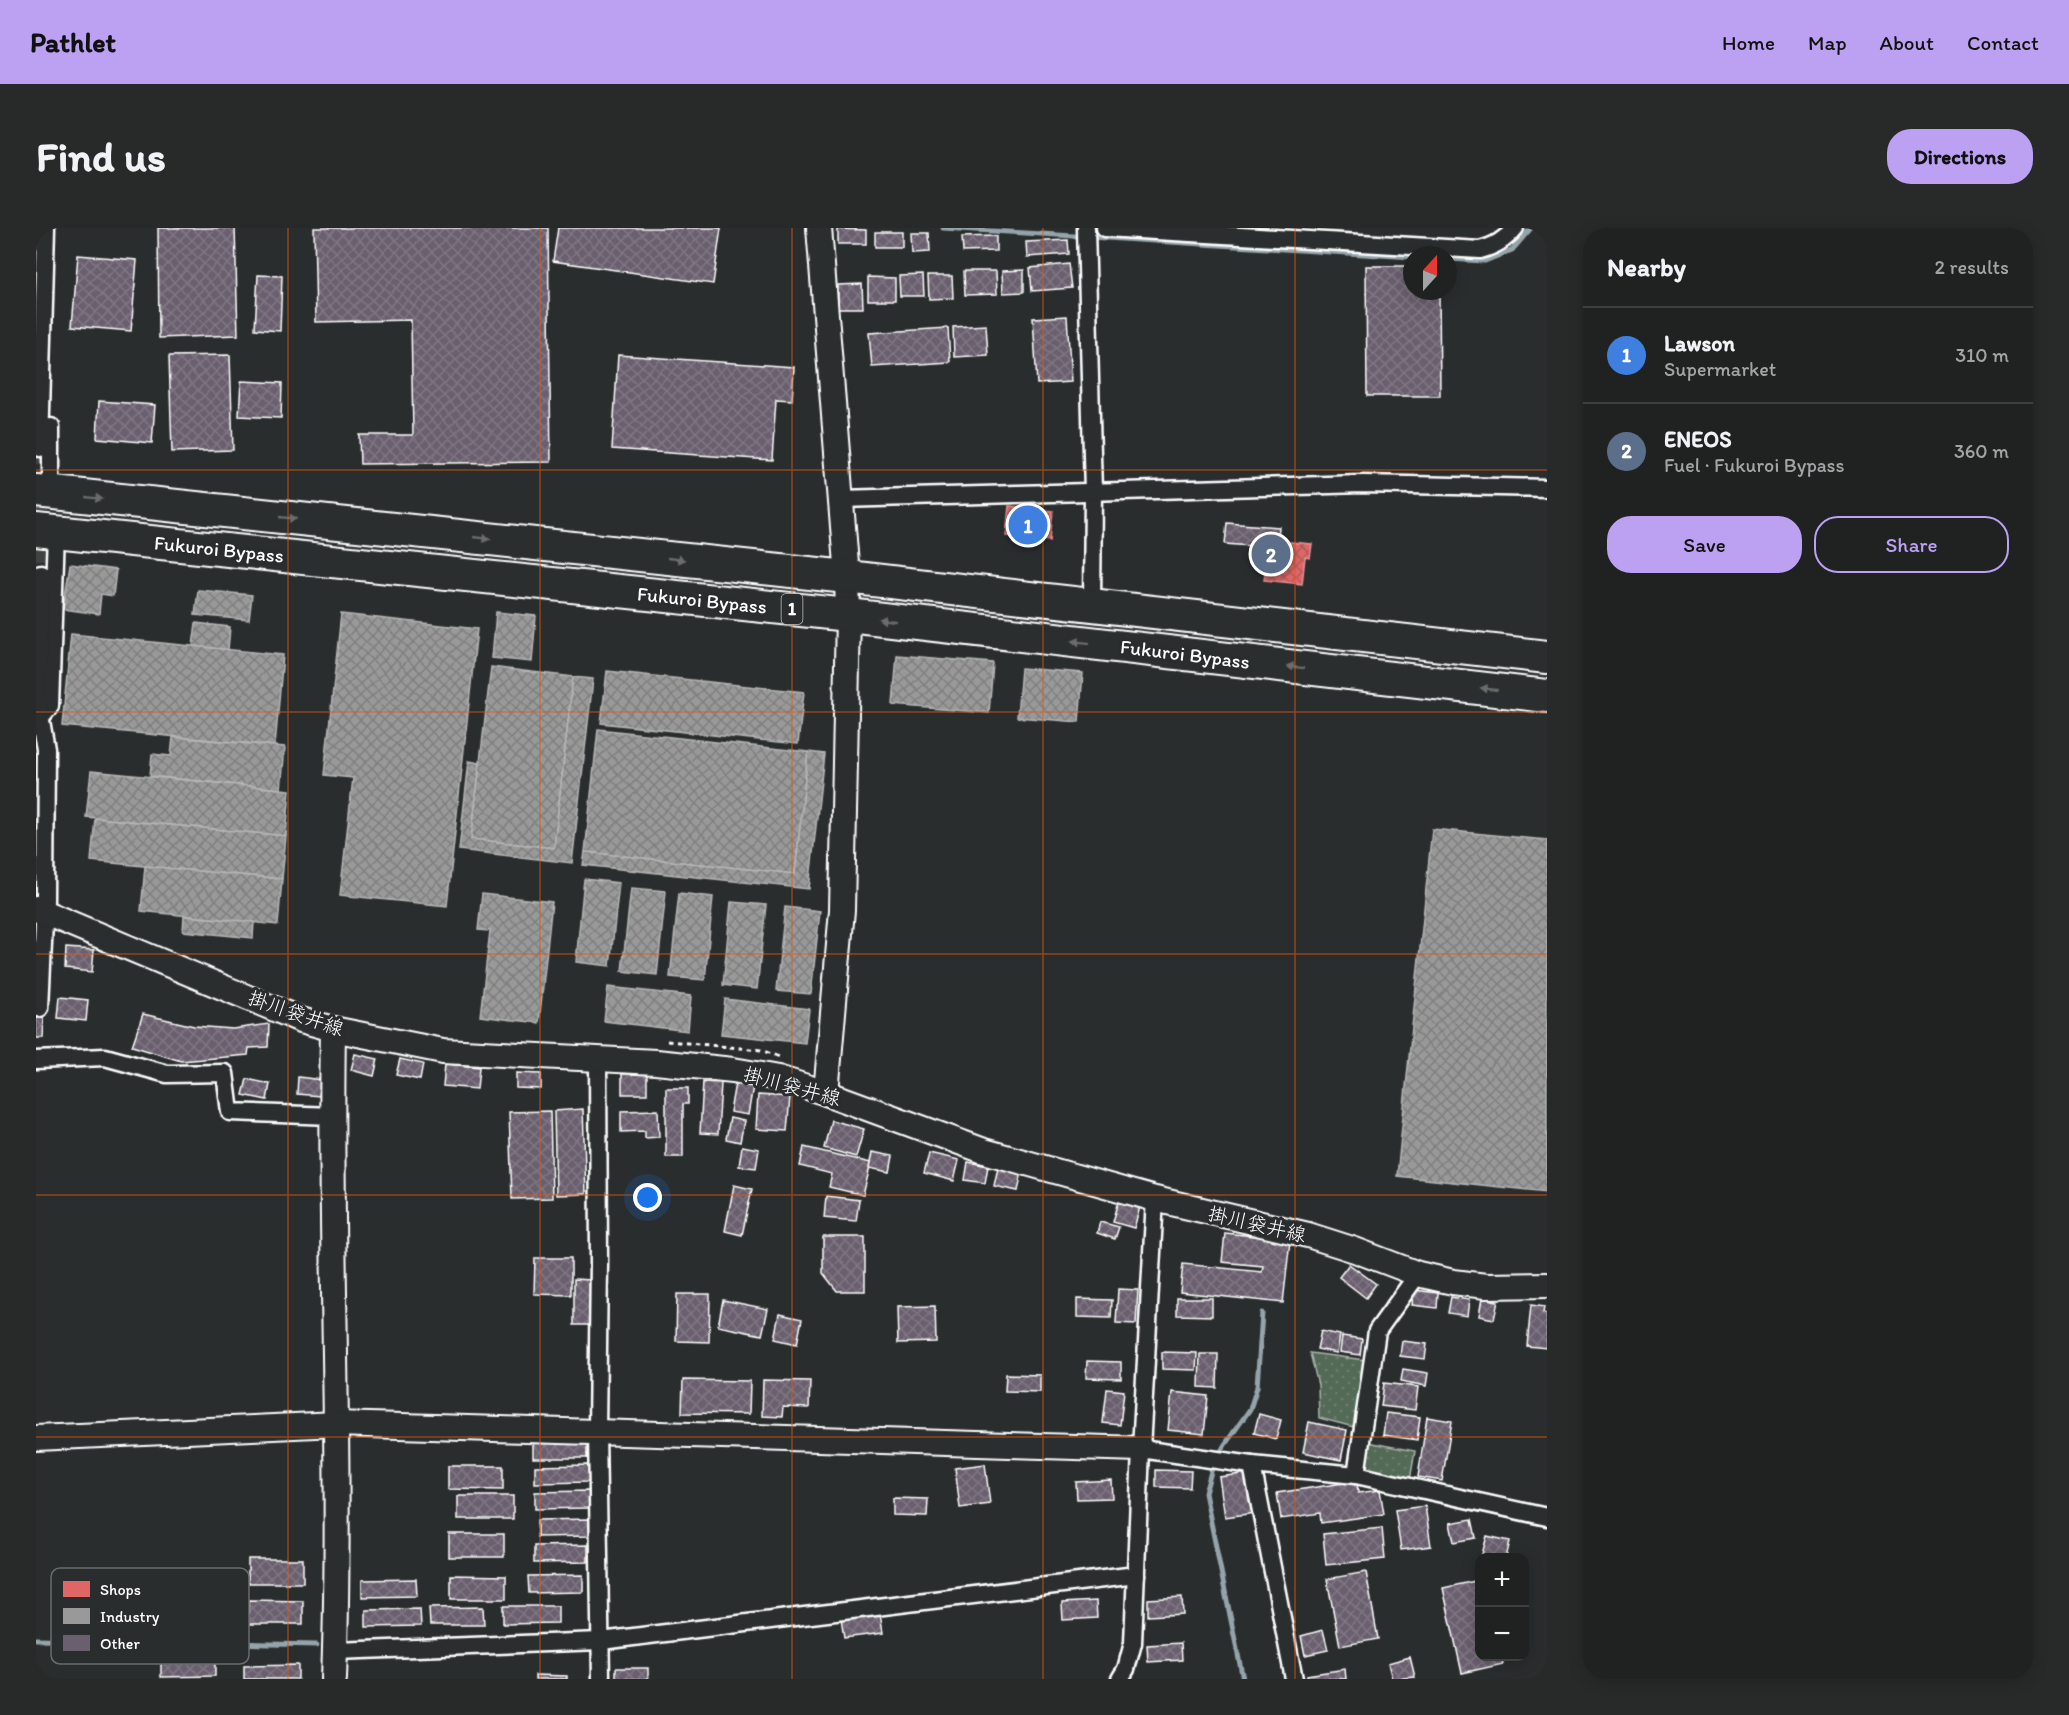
<!DOCTYPE html>
<html lang="en">
<head>
<meta charset="utf-8">
<style>
	:root { --surface:#202222; --page:#282a2a; --text:#f1f3f6; --muted:#a2a4a5; --line:#3d3f40; --accent:#bca0f2 }
	body { margin:0; font-family:Itim,"Klee One",sans-serif; background:var(--page); color:var(--text) }
	.controls { position:absolute; right:18px; bottom:18px; display:grid; overflow:hidden; border-radius:12px; box-shadow:0 3px 15px #0003 }
	.controls button { width:54px; height:54px; display:grid; place-items:center; padding:0; border:0; border-bottom:2px solid var(--line); background:var(--surface); color:var(--text); font:30px sans-serif }
	.compass { position:absolute; left:1367px; top:18px; width:54px; height:54px; border-radius:50%; background:var(--surface); box-shadow:0 3px 15px #0003; rotate:21deg }
	.you { position:absolute; left:612px; top:970px; width:21px; height:21px; margin:-15px; border:4px solid #fff; border-radius:50%; background:#1a73e8; box-shadow:0 0 0 9px #1a73e833 }
	.badge { display:grid; place-items:center; width:39px; height:39px; border-radius:50%; background:var(--accent); color:#fff; font-size:20px; font-weight:700 }
	.pin { position:absolute; translate:-50% -50%; border:3px solid #fff; box-shadow:0 2px 6px #0006 }
	.list { margin:0; padding:0; list-style:none }
	h2 { display:flex; justify-content:space-between; align-items:center; height:78px; margin:0; padding:0 24px; font-size:26px }
	h2 small { font-size:20px; font-weight:400; color:var(--muted) }
	.list li { display:grid; grid-template-columns:39px 1fr auto; gap:18px; align-items:center; box-sizing:border-box; height:96px; padding:0 24px; border-top:2px solid var(--line) }
	.list b { display:block; font-size:22px; white-space:nowrap }
	.list p { margin:0; font-size:20px; white-space:nowrap; color:var(--muted) }
	.list em { font-size:20px; font-style:normal; color:var(--muted) }
	.actions { display:flex; gap:12px; padding:18px 24px }
	.actions a { flex:1; padding:14px 0; border:2px solid var(--accent); border-radius:24px; text-align:center; font-size:21px; color:var(--accent) }
	.actions .main { background:var(--accent); color:#111 }
	.map { position:relative; flex:none; width:1511px; height:1451px; overflow:hidden; border-radius:24px }
	header { display:flex; align-items:center; gap:36px; box-sizing:border-box; height:84px; padding:0 30px; background:var(--accent); color:#111 }
	header strong { font-size:28px }
	nav { display:flex; gap:33px; margin-inline-start:auto; font-size:21px }
	.intro { display:flex; align-items:center; justify-content:space-between; box-sizing:border-box; height:144px; padding:0 36px }
	h1 { margin:0; font-size:42px }
	.button { padding:15px 27px; border-radius:24px; background:var(--accent); color:#111; font-size:21px; font-weight:700 }
	main { display:flex; gap:36px; padding:0 36px }
	aside { flex:1; background:var(--surface); border-radius:24px; box-shadow:0 3px 15px #0003 }
	.map>svg:first-child { display:block }
	.grass { fill:url(#grass-dots); stroke:#a9b4ab; stroke-width:1.5 }
	.shops { fill:url(#shops-cross-hatch); stroke:#e99494; stroke-width:1.5 }
	.industry { fill:url(#industry-cross-hatch); stroke:#b8b8b8; stroke-width:1.5 }
	.lines { fill:none; stroke-linecap:round; stroke-linejoin:round }
	.stream { stroke:#95a4ab; stroke-width:5 }
	.building { fill:url(#building-cross-hatch); stroke:#fff; stroke-width:1.5 }
	.street-tunnel { stroke:#3f4243; stroke-width:16; stroke-dasharray:16 8; stroke-linecap:butt }
	.street-casing { stroke:#fff; stroke-width:21 }
	.secondary-casing { stroke:#fff; stroke-width:28 }
	.highway-casing { stroke:#fff; stroke-width:36 }
	.path { stroke:#fff; stroke-width:3; stroke-dasharray:4.5 4.5; stroke-linecap:butt }
	.street { stroke:#2a2d2e; stroke-width:16 }
	.secondary { stroke:#2a2d2e; stroke-width:24 }
	.highway { stroke:#2a2d2e; stroke-width:32 }
	.oneway { fill:#6a6c6d }
	.grid { fill:none; stroke:#e8590c; stroke-width:1.5; stroke-opacity:0.55 }
	.labels { text-anchor:middle; stroke-width:6; stroke-linejoin:round; paint-order:stroke }
	.shield { fill:#2a2d2e; stroke:#bfc0c0; stroke-width:1.5 }
	.shield-label { font-size:18px; font-weight:bold; fill:#fff }
	.street-label { font-size:20px; fill:#fff; stroke:#2a2d2e }
	.key { fill:#2a2d2e; stroke:#6a6c6d; stroke-width:1.5 }
	.key-label { font-size:16px; fill:#fff }
</style>
</head>
<body>
<header>
<strong>Pathlet</strong>
<nav><a>Home</a><a>Map</a><a>About</a><a>Contact</a></nav>
</header>
<div class="intro"><h1>Find us</h1><a class="button">Directions</a></div>
<main>
<div class="map">
<svg width="1511" height="1451" viewBox="0 0 1511 1451">
	<defs>
		<pattern id="grass-dots" width="8" height="8" patternUnits="userSpaceOnUse" patternTransform="scale(1.5)"><rect width="8" height="8" fill="#536a57"/><path d="M2 2h.1M6 6h.1" fill="none" stroke="#6d8070" stroke-width="1.8" stroke-linecap="round"/></pattern>
		<pattern id="shops-cross-hatch" width="8" height="8" patternUnits="userSpaceOnUse" patternTransform="scale(1.5)"><rect width="8" height="8" fill="#e06666"/><path d="M0 0l8 8M0 8l8-8" fill="none" stroke="#ac5d5d"/></pattern>
		<pattern id="industry-cross-hatch" width="8" height="8" patternUnits="userSpaceOnUse" patternTransform="scale(1.5)"><rect width="8" height="8" fill="#999"/><path d="M0 0l8 8M0 8l8-8" fill="none" stroke="#7e7e7e"/></pattern>
		<pattern id="building-cross-hatch" width="8" height="8" patternUnits="userSpaceOnUse" patternTransform="scale(1.5)"><rect width="8" height="8" fill="#6a5f6e"/><path d="M0 0l8 8M0 8l8-8" fill="none" stroke="#807784"/></pattern>
	</defs>
	<rect width="100%" height="100%" fill="#2a2d2e"/>
	<filter id="ink" filterUnits="userSpaceOnUse"><feTurbulence type="fractalNoise" baseFrequency=".0167" numOctaves="2"/><feDisplacementMap in="SourceGraphic" scale="12" xChannelSelector="R" yChannelSelector="G"/><feConvolveMatrix kernelMatrix="1 2 1 2 8 2 1 2 1" color-interpolation-filters="sRGB"/></filter>
	<g filter="url(#ink)">
		<!-- grass -->
		<g class="grass">
			<path d="M1274 1125 1329 1132 1318 1199 1283 1190 1282 1157Z"/>
			<path d="M1331 1214 1379 1223 1374 1252 1326 1243Z"/>
		</g>
		<!-- shops -->
		<g class="shops">
			<path d="M973 278 1017 283 1014 313 970 308Z"/>
			<path d="M1242 313 1276 316 1274 330 1269 329 1266 356 1228 352 1232 319 1241 320Z"/>
		</g>
		<!-- industry -->
		<g class="industry">
			<path d="M34 336 80 342 77 368 65 366 63 386 27 381Z"/>
			<path d="M162 362 216 367 213 392 159 387Z"/>
			<path d="M460 384 500 388 496 434 456 430Z"/>
			<path d="M305 386 441 401 411 678 304 667 317 550 288 547Z"/>
			<path d="M160 395 194 399 192 422 157 418Z"/>
			<path d="M35 406 247 427 239 518 26 498Z"/>
			<path d="M861 427 957 435 953 485 857 477Z"/>
			<path d="M455 439 537 449 518 620 435 611Z"/>
			<path d="M985 440 1047 445 1043 494 981 489Z"/>
			<path d="M571 443 768 464 762 516 565 495Z"/>
			<path d="M537 449 557 451 536 635 423 622 433 533 444 535 435 611 518 620Z"/>
			<path d="M562 501 772 524 759 646 549 624Z"/>
			<path d="M137 509 249 519 245 561 114 548 116 526 135 528Z"/>
			<path d="M772 524 788 526 773 661 547 637 549 624 759 646Z"/>
			<path d="M55 543 254 562 250 608 50 589Z"/>
			<path d="M59 590 250 608 246 651 55 633Z"/>
			<path d="M1396 601 1511 612V964L1361 948Z"/>
			<path d="M109 638 246 651 242 697 105 683Z"/>
			<path d="M548 651 583 655 574 738 540 734Z"/>
			<path d="M595 660 630 663 621 747 586 743Z"/>
			<path d="M643 665 677 669 669 752 634 749Z"/>
			<path d="M446 666 516 674 503 795 444 788 454 703 442 702Z"/>
			<path d="M695 674 730 677 721 761 687 757Z"/>
			<path d="M749 679 784 683 775 766 740 763Z"/>
			<path d="M148 688 218 694 217 710 147 703Z"/>
			<path d="M572 759 655 768 652 803 568 793Z"/>
			<path d="M689 771 773 781 769 815 685 806Z"/>
		</g>
		<g class="lines">
			<!-- stream -->
			<g class="stream">
				<path d="M907 0 1376 29"/>
				<path d="M1412 31 1449 33 1476 22 1495 0"/>
				<path d="M0 1411 281 1417"/>
				<path d="M1207 1451 1169 1265 1176 1240 1188 1218 1214 1181 1221 1159 1226 1085"/>
			</g>
		</g>
		<!-- building -->
		<g class="building">
			<path d="M122 0H199L202 107 123 110Z"/>
			<path d="M278 0H512L515 234 324 236 323 207H377L375 92 280 94Z"/>
			<path d="M522 0H685L677 56 517 33Z"/>
			<path d="M802 1 830 2V16H802Z"/>
			<rect x="839" y="4" width="27" height="15"/>
			<path d="M875 5H893L894 24 876 25Z"/>
			<path d="M960 8V23L927 24 926 9Z"/>
			<path d="M1032 12 1033 26 991 29 990 14Z"/>
			<path d="M42 27 101 32 95 103 36 98Z"/>
			<path d="M1033 36 1036 60 996 63 994 40Z"/>
			<path d="M1330 38H1376V63H1403L1404 168H1331Z"/>
			<path d="M988 42V64L967 65 966 43Z"/>
			<path d="M928 43H960L961 66 929 67Z"/>
			<path d="M222 47 246 48 244 103 219 101Z"/>
			<path d="M887 47 888 68H864L863 48Z"/>
			<path d="M892 48H916L917 70 893 71Z"/>
			<path d="M832 49 859 50V72H832Z"/>
			<path d="M826 56 827 80H802V57Z"/>
			<path d="M1031 88 1035 154 1001 156 997 90Z"/>
			<path d="M950 97 952 127 918 129 917 99Z"/>
			<path d="M912 100 914 134 836 139 833 105Z"/>
			<path d="M194 127 197 222 136 224 133 128Z"/>
			<path d="M582 127 758 139 756 172 740 171 736 232 576 221Z"/>
			<path d="M205 153 246 155 245 190 203 188Z"/>
			<path d="M63 173 119 177 116 215 61 210Z"/>
			<path d="M1191 295 1243 299 1241 320 1189 316Z"/>
			<path d="M30 720 58 722 56 744 29 741Z"/>
			<path d="M24 769 52 772 50 793 22 790Z"/>
			<path d="M107 786 158 798 197 801 233 796 232 819 213 820 212 827 145 833 96 818Z"/>
			<path d="M0 790H8L7 810H0Z"/>
			<path d="M319 826 342 831 338 848 315 842Z"/>
			<path d="M364 831 387 836 384 852 360 847Z"/>
			<path d="M409 836 443 839 441 861 407 858Z"/>
			<path d="M480 845 505 846V861L480 860Z"/>
			<rect x="586" y="846" width="25" height="20"/>
			<path d="M262 849 286 852 284 868 261 866Z"/>
			<path d="M211 851 234 856 231 872 207 867Z"/>
			<path d="M667 854 685 855 682 906 664 905Z"/>
			<path d="M699 855 717 858 712 887 694 884Z"/>
			<path d="M630 860H652V876H647V929H630Z"/>
			<path d="M722 867 754 869 751 903 720 901Z"/>
			<path d="M547 881 550 966 520 967 518 883Z"/>
			<path d="M622 882 623 909 609 910V903L585 904V883Z"/>
			<path d="M514 883 516 970 476 971 473 884Z"/>
			<path d="M694 890 708 893 704 914 690 911Z"/>
			<path d="M795 892 828 901 820 929 788 920Z"/>
			<path d="M706 918 723 921 720 940 703 938Z"/>
			<path d="M768 919 835 935 827 967 793 959 796 946 764 938Z"/>
			<path d="M836 924 857 928 854 944 833 940Z"/>
			<path d="M893 925 923 932 918 953 888 945Z"/>
			<path d="M932 934 952 938 949 955 929 952Z"/>
			<path d="M962 939 986 943 982 963 958 958Z"/>
			<path d="M698 957 716 961 706 1007 689 1003Z"/>
			<path d="M790 968 823 972 820 993 788 990Z"/>
			<path d="M1083 973 1104 979 1098 1000 1077 994Z"/>
			<path d="M1064 994 1083 999 1079 1011 1061 1005Z"/>
			<path d="M1189 1005 1254 1012 1247 1075 1144 1064 1147 1036 1226 1044 1227 1038 1186 1034Z"/>
			<path d="M787 1009H829V1063H801L787 1045Z"/>
			<path d="M499 1030H535V1067L498 1066Z"/>
			<path d="M1313 1036 1340 1056 1330 1070 1303 1049Z"/>
			<path d="M538 1051 555 1052V1097H538Z"/>
			<path d="M1082 1061 1102 1062 1100 1096 1080 1095Z"/>
			<path d="M1378 1062 1402 1065 1401 1080 1376 1077Z"/>
			<path d="M641 1066H674L673 1114 640 1113Z"/>
			<path d="M1415 1069 1433 1072 1431 1088 1412 1085Z"/>
			<path d="M1141 1070H1176V1088L1141 1087Z"/>
			<path d="M1446 1070 1462 1073 1458 1091 1443 1088Z"/>
			<path d="M1041 1071 1076 1072 1075 1090 1041 1089Z"/>
			<path d="M687 1072 732 1081 726 1107 682 1098Z"/>
			<path d="M1495 1077 1508 1079 1507 1085 1511 1086V1120L1491 1118Z"/>
			<path d="M899 1078 900 1114 862 1115 861 1079Z"/>
			<path d="M744 1086 766 1091 761 1116 739 1111Z"/>
			<path d="M1285 1103 1304 1107 1301 1125 1281 1121Z"/>
			<path d="M1306 1108 1326 1111 1324 1127 1304 1124Z"/>
			<path d="M1366 1113 1391 1116 1389 1131 1364 1128Z"/>
			<path d="M1126 1124 1161 1125 1160 1142 1126 1141Z"/>
			<path d="M1164 1126H1182L1181 1160 1163 1159Z"/>
			<path d="M1051 1133 1085 1134V1151L1050 1150Z"/>
			<path d="M1367 1141 1392 1145 1390 1158 1365 1153Z"/>
			<path d="M970 1146 1004 1147V1164L969 1163Z"/>
			<path d="M647 1152 714 1153 713 1186 646 1185Z"/>
			<path d="M727 1152 774 1153 773 1180 747 1179 746 1189 726 1188Z"/>
			<path d="M1348 1155 1382 1159 1379 1182 1345 1178Z"/>
			<path d="M1071 1161 1088 1163 1084 1197 1067 1195Z"/>
			<path d="M1136 1164 1172 1168 1168 1206 1132 1202Z"/>
			<path d="M1350 1185 1384 1189 1381 1212 1347 1207Z"/>
			<path d="M1223 1186 1245 1192 1240 1211 1218 1205Z"/>
			<path d="M1391 1189 1416 1193 1406 1253 1382 1249Z"/>
			<path d="M1273 1194 1311 1202 1305 1232 1267 1224Z"/>
			<rect x="497" y="1213" width="54" height="17"/>
			<path d="M949 1236 954 1276 924 1280 919 1240Z"/>
			<path d="M553 1237V1254L499 1255V1238Z"/>
			<path d="M412 1238H467V1262L412 1261Z"/>
			<path d="M1120 1242 1155 1243 1154 1260 1120 1259Z"/>
			<path d="M1213 1245 1219 1285 1189 1289 1183 1249Z"/>
			<path d="M1075 1252 1076 1270 1041 1271 1040 1254Z"/>
			<path d="M1321 1253 1322 1265 1344 1262 1348 1286 1285 1295 1284 1285 1245 1291 1241 1265Z"/>
			<path d="M553 1263V1280L499 1281V1264Z"/>
			<rect x="422" y="1268" width="55" height="23"/>
			<path d="M857 1270 892 1271 891 1288 857 1287Z"/>
			<path d="M1389 1278 1395 1318 1365 1322 1359 1282Z"/>
			<path d="M555 1291V1308L501 1309V1292Z"/>
			<path d="M1436 1291 1440 1310 1418 1314 1414 1295Z"/>
			<path d="M1346 1300 1349 1331 1290 1337 1287 1306Z"/>
			<rect x="413" y="1306" width="55" height="23"/>
			<path d="M1451 1308 1474 1313 1470 1330H1445Z"/>
			<path d="M552 1317V1334L498 1335V1318Z"/>
			<rect x="212" y="1331" width="55" height="24"/>
			<path d="M1330 1344 1342 1411 1304 1418 1291 1351Z"/>
			<path d="M415 1347 470 1348V1371H415Z"/>
			<path d="M547 1347V1364L493 1365 492 1348Z"/>
			<path d="M380 1351 381 1368 326 1369V1352Z"/>
			<path d="M1444 1352V1428H1465L1467 1436 1426 1445 1407 1360Z"/>
			<path d="M1146 1369 1147 1386 1112 1388V1371Z"/>
			<path d="M212 1372 267 1373V1396H212Z"/>
			<path d="M1060 1373 1061 1390 1027 1392 1026 1375Z"/>
			<path d="M467 1378H522V1395L467 1396Z"/>
			<path d="M447 1379 448 1397H394L393 1380Z"/>
			<path d="M384 1381 385 1398 330 1399V1382Z"/>
			<path d="M844 1386 847 1405 808 1410 805 1391Z"/>
			<path d="M1287 1402 1292 1422 1269 1427 1265 1408Z"/>
			<path d="M1145 1415 1146 1432 1112 1434 1111 1417Z"/>
			<path d="M1374 1429 1379 1449 1356 1451 1352 1435Z"/>
			<path d="M179 1431V1448L125 1449V1432Z"/>
			<path d="M262 1437V1451H208V1438Z"/>
			<rect x="580" y="1440" width="32" height="11"/>
			<path d="M1309 1441 1310 1451H1271V1447Z"/>
			<path d="M499 1447 531 1448V1451H499Z"/>
		</g>
		<g class="lines">
			<!-- street-tunnel -->
			<path class="street-tunnel" d="M4 220 5 345"/>
			<!-- street casing -->
			<g class="street-casing">
				<g id="street">
					<path d="M1050 0 1057 264 1056 376"/>
					<path d="M1069 0 1444 22C1459 18 1469 12 1479 0"/>
					<path d="M4 220 10 0"/>
					<path d="M15 265V199"/>
					<path d="M805 271 1327 256 1511 260"/>
					<path d="M2 485 5 489 14 478 20 304"/>
					<path d="M0 780H4L9 672 10 521 1 470 5 345"/>
					<path d="M562 830 563 1035 561 1203 565 1451"/>
					<path d="M0 832 69 829 131 846 189 845 194 884 296 888"/>
					<path d="M1105 1221 1216 1237 1320 1247 1511 1289"/>
					<path d="M1216 1237 1258 1451"/>
					<path d="M1320 1247 1341 1103 1382 1046"/>
					<path d="M299 1423 565 1413 1100 1347"/>
					<path d="M1084 1451 1090 1441 1097 1415 1105 1221 1119 971"/>
				</g>
			</g>
			<!-- secondary casing -->
			<g class="secondary-casing">
				<g id="secondary">
					<path d="M783 0 811 349 812 387 806 682 790 865"/>
					<path d="M0 681 265 792 297 801 407 823 620 834 697 842 742 850 790 865 948 923 1119 971 1272 1007 1319 1022 1382 1046 1417 1054 1450 1058 1511 1057"/>
					<path d="M297 801C293 1018 306 1235 298 1451"/>
					<path d="M0 1210 300 1196 1105 1221"/>
				</g>
			</g>
			<!-- highway casing -->
			<g class="highway-casing">
				<g id="highway">
					<path d="M0 263 811 349 1511 429"/>
					<path d="M0 302 812 387 1511 468"/>
				</g>
			</g>
			<!-- path -->
			<path class="path" d="M631 813 725 822 743 829"/>
			<!-- street -->
			<use href="#street" class="street"/>
			<!-- secondary -->
			<use href="#secondary" class="secondary"/>
			<!-- highway -->
			<use href="#highway" class="highway"/>
		</g>
		<!-- one-way arrows -->
		<defs><path id="oneway-solid" d="M-6-.8H1V-3.2L6.5 0L1 3.2V.8H-6Z" transform="scale(1.5)"/></defs>
		<g class="oneway">
			<use href="#oneway-solid" transform="translate(58 270) rotate(6)"/>
			<use href="#oneway-solid" transform="translate(252 290) rotate(6)"/>
			<use href="#oneway-solid" transform="translate(446 310) rotate(6)"/>
			<use href="#oneway-solid" transform="translate(640 331) rotate(6)"/>
			<use href="#oneway-solid" transform="translate(851 392) rotate(-173)"/>
			<use href="#oneway-solid" transform="translate(1045 414) rotate(-173)"/>
			<use href="#oneway-solid" transform="translate(1259 439) rotate(-173)"/>
			<use href="#oneway-solid" transform="translate(1453 461) rotate(-173)"/>
		</g>
	</g>
	<!-- grid -->
	<path class="grid" d="M252 0V1451M504 0V1451M756 0V1451M1007 0V1451M1259 0V1451M0 242H1511M0 484H1511M0 726H1511M0 967H1511M0 1209H1511"/>
	<g class="labels">
		<!-- shield labels -->
		<rect class="shield" x="745.5" y="366" width="21" height="30" rx="4.5"/>
		<g class="shield-label">
			<text x="756" y="387">1</text>
		</g>
		<!-- street labels -->
		<g class="street-label">
			<text transform="translate(183 321) rotate(6)" y="7">Fukuroi Bypass</text>
			<text transform="translate(666 372) rotate(6)" y="7">Fukuroi Bypass</text>
			<text transform="translate(1149 426) rotate(7)" y="7">Fukuroi Bypass</text>
			<text transform="translate(260 785) rotate(19)" y="7">掛川袋井線</text>
			<text transform="translate(756 858) rotate(15)" y="7">掛川袋井線</text>
			<text transform="translate(1221 996) rotate(13)" y="7">掛川袋井線</text>
		</g>
	</g>
	<!-- legend -->
	<rect x="15" y="1340" width="198" height="96" rx="9" class="key"/>
	<rect x="27" y="1353" width="27" height="16" fill="#e06666"/>
	<rect x="27" y="1380" width="27" height="16" fill="#999"/>
	<rect x="27" y="1407" width="27" height="16" fill="#6a5f6e"/>
	<g class="key-label">
		<text x="64" y="1367">Shops</text>
		<text x="64" y="1394">Industry</text>
		<text x="64" y="1421">Other</text>
	</g>
</svg>
<div class="controls">
<button>+</button>
<button>−</button>
</div>
<svg class="compass" viewBox="-18 -18 36 36"><path d="M0-13l5 13h-10z" fill="#e53935"/><path d="M0 13l5-13h-10z" fill="#a2a4a5"/></svg>
<div class="you"></div>
<div class="pin badge" style="left:992px;top:297px;background:#3f7fe0">1</div>
<div class="pin badge" style="left:1235px;top:326px;background:#5c6f8a">2</div>
</div>
<aside>
<h2>Nearby<small>2 results</small></h2>
<ul class="list">
<li><span class="badge" style="background:#3f7fe0">1</span><div><b>Lawson</b><p>Supermarket</p></div><em>310 m</em></li>
<li><span class="badge" style="background:#5c6f8a">2</span><div><b>ENEOS</b><p>Fuel · Fukuroi Bypass</p></div><em>360 m</em></li>
</ul>
<div class="actions"><a class="main">Save</a><a>Share</a></div>
</aside>
</main>
</body>
</html>
